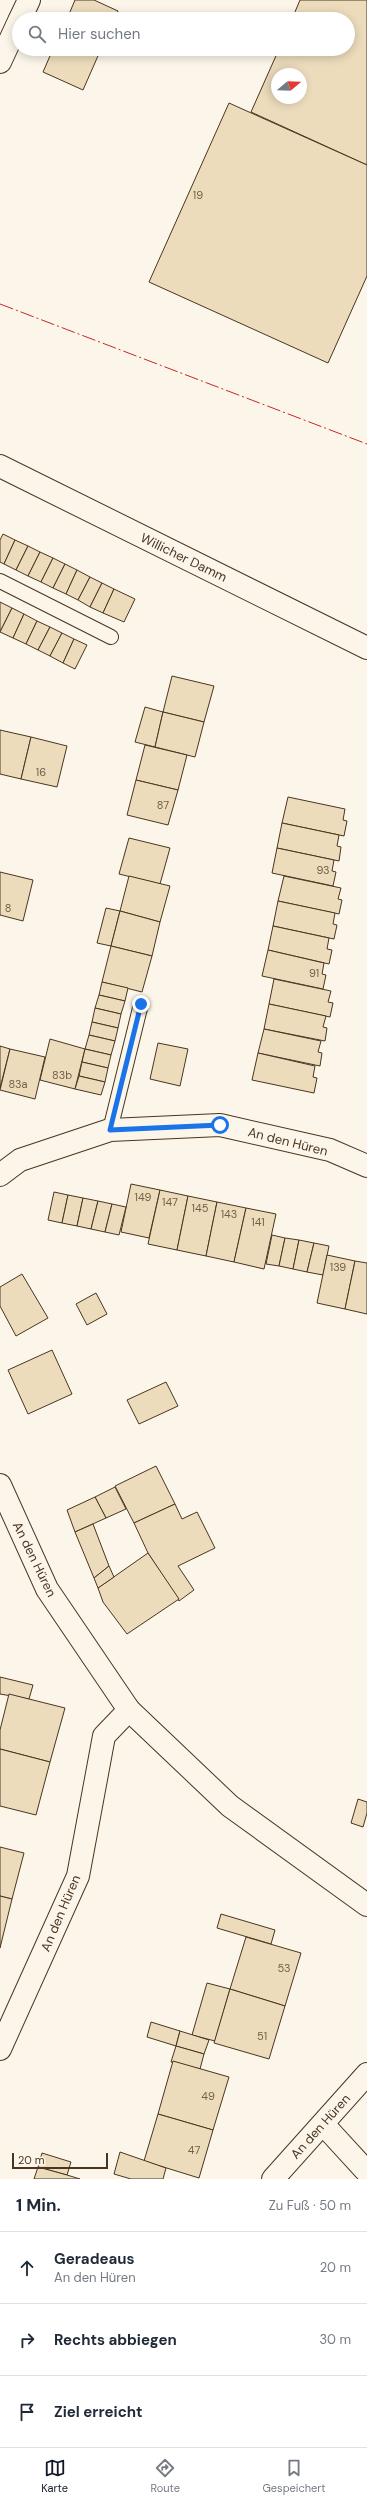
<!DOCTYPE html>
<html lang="de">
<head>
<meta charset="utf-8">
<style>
	:root { --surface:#fff; --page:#f2f2f3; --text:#1f2937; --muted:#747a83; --line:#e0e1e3; --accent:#111827 }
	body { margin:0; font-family:"DM Sans",sans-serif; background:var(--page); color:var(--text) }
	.compass { position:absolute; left:271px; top:68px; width:36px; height:36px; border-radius:50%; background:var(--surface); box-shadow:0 2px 10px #0003; rotate:71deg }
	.scale { position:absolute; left:12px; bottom:10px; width:96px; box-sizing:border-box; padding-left:4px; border:2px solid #4a3520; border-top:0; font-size:11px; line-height:14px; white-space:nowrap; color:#4a3520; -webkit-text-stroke:3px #fbf6e9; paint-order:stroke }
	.stop { position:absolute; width:12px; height:12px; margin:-9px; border:3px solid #1a73e8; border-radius:50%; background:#fff }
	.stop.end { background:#1a73e8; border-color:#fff; box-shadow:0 1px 4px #0008 }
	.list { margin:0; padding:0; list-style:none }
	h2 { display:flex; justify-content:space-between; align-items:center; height:52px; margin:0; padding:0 16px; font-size:17px }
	h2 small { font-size:13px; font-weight:400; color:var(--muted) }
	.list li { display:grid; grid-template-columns:26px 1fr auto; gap:12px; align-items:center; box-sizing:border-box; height:72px; padding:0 16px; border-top:1px solid var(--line) }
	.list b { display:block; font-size:15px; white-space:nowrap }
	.list p { margin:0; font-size:13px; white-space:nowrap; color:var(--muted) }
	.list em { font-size:13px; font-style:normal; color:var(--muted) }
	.icon { flex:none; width:22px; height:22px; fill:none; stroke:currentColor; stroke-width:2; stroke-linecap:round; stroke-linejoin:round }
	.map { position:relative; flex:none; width:367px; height:2179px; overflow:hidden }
	.search { position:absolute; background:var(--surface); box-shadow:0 2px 10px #0003; left:12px; right:12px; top:12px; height:44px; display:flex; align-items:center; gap:10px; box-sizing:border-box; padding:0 14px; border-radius:22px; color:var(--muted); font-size:15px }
	.sheet { height:268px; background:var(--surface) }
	nav { display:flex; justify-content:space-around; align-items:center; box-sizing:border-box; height:56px; border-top:1px solid var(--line); background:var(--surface); font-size:11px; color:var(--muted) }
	nav a { display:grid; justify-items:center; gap:2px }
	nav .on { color:var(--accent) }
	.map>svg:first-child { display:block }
	.building { fill:#ecdcbc; stroke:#4a3520; fill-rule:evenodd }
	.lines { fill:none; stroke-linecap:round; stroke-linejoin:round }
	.lane-casing { stroke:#4a3520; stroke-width:16 }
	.street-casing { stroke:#4a3520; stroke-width:24 }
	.secondary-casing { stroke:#4a3520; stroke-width:24 }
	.lane { stroke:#fbf6e9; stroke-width:14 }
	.street { stroke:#fbf6e9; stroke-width:22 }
	.secondary { stroke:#fbf6e9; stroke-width:22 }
	.power { stroke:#c62828; stroke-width:1; stroke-dasharray:14 3 2 3; stroke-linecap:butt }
	.route { stroke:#1a73e8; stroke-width:5 }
	.labels { text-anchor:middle; stroke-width:3; stroke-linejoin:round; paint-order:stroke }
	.number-label { font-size:11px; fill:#725f47 }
	.street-label { font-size:13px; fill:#4a3520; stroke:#fbf6e9 }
</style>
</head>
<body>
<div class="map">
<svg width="367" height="2179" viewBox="0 0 367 2179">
	<rect width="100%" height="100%" fill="#fbf6e9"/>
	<!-- building -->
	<g class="building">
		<path d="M75 0H94L118 11 115 19H67Z"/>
		<path d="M300 0H367V165L251 112 279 49H348V19H292ZM277 74H301V98H277Z"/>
		<path d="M53 49H101L83 90 43 72Z"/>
		<path d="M229 103 367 165V276L328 363 149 282Z"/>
		<path d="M3 534 15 540 4 564 0 562V540Z"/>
		<path d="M15 540 28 546 16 570 4 564Z"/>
		<path d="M28 546 40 552 28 576 16 570Z"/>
		<path d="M40 552 53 558 41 582 28 576Z"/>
		<path d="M53 558 65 564 53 588 41 582Z"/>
		<path d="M65 564 77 570 66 594 53 588Z"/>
		<path d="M77 570 90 577 78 600 66 594Z"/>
		<path d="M90 577 102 583 90 607 78 600Z"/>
		<path d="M102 583 114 589 103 613 90 607Z"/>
		<path d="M114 589 135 599 124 622 103 613Z"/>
		<path d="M0 602 12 608 0 632Z"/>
		<path d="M12 608 24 614 13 638 0 632Z"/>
		<path d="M24 614 37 621 26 644 13 638Z"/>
		<path d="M37 621 50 627 38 650 26 644Z"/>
		<path d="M50 627 62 633 50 656 38 650Z"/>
		<path d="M62 633 74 639 63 663 50 656Z"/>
		<path d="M74 639 87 645 75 669 63 663Z"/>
		<path d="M172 676 214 686 204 722 163 712Z"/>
		<path d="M145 707 163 712 155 747 135 742Z"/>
		<path d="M163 712 204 722 195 757 155 747Z"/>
		<path d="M0 730 31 737 21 779 0 774Z"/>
		<path d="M31 737 67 746 57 787 21 779Z"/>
		<path d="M145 745 187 755 178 790 136 780Z"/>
		<path d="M136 780 178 790 168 825 127 815Z"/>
		<path d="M288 797 345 809 343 820 347 821 344 836 282 823Z"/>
		<path d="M282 823 339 835 337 846 341 847 339 861 277 848Z"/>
		<path d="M129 838 170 848 160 884 119 874Z"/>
		<path d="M277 848 334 860 332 871 336 872 333 886 272 873Z"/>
		<path d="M0 872 33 880 23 921 0 915Z"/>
		<path d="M129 876 170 886 160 922 120 911Z"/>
		<path d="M284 876 341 888 338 899 342 900 339 914 278 901Z"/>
		<path d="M278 901 335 913 333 924 337 925 334 939 273 926Z"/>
		<path d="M106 908 120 911 111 946 97 943Z"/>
		<path d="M120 911 160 922 152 956 111 946Z"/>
		<path d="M273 926 329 938 327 949 332 950 329 964 268 950Z"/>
		<path d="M111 946 152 956 142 992 102 982Z"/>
		<path d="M268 950 324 963 322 974 326 975 323 989 262 976Z"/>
		<path d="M274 979 331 991 328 1002 333 1003 330 1017 269 1004Z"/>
		<path d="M102 982 128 988 125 1001 99 995Z"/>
		<path d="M99 995 125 1001 121 1014 95 1008Z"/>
		<path d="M269 1004 326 1016 323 1027 327 1028 325 1041 264 1029Z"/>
		<path d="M95 1008 121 1014 118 1028 92 1022Z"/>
		<path d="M92 1022 118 1028 115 1041 89 1035Z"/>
		<path d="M264 1029 321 1041 318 1052 322 1053 320 1066 258 1053Z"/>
		<path d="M89 1035 115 1041 111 1055 85 1049Z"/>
		<path d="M50 1039 85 1049 75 1089 40 1080Z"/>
		<path d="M158 1043 188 1049 180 1086 150 1079Z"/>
		<path d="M0 1046 10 1049 0 1088Z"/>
		<path d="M10 1049 45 1057 35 1099 0 1090Z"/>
		<path d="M85 1049 111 1055 108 1068 82 1062Z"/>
		<path d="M258 1053 315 1066 313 1077 317 1078 314 1093 252 1080Z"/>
		<path d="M82 1062 108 1068 105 1082 79 1076Z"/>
		<path d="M79 1076 105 1082 101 1095 75 1089Z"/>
		<path d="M131 1184 160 1190 149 1238 121 1232Z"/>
		<path d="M160 1190 188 1196 177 1250 148 1244Z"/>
		<path d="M54 1192 68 1195 62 1223 48 1220Z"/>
		<path d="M68 1195 83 1198 77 1226 62 1223Z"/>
		<path d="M188 1196 217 1202 206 1256 177 1250Z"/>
		<path d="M83 1198 98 1201 91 1229 77 1226Z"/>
		<path d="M98 1201 112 1204 105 1232 91 1229Z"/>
		<path d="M217 1202 246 1208 234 1262 206 1256Z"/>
		<path d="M112 1204 126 1207 119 1235 105 1232Z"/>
		<path d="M246 1208 276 1214 264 1269 234 1262Z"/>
		<path d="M272 1235 285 1238 279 1266 266 1264Z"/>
		<path d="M285 1238 299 1240 293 1269 279 1266Z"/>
		<path d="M299 1240 314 1243 307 1272 293 1269Z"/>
		<path d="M314 1243 329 1246 323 1275 307 1272Z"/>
		<path d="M327 1255 355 1261 345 1309 317 1303Z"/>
		<path d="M355 1261 367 1263V1314L345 1309Z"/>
		<path d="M22 1274 48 1318 16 1336 0 1306V1287Z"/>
		<path d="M96 1293 107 1314 87 1325 76 1304Z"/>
		<path d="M52 1350 72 1394 28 1414 8 1370Z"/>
		<path d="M166 1382 178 1406 139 1424 127 1400Z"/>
		<path d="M156 1466 175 1504 134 1523 115 1486Z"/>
		<path d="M115 1487 126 1509 106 1518 95 1497Z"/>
		<path d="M95 1497 106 1518 75 1532 67 1510Z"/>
		<path d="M175 1504 182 1519 197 1512 215 1548 178 1566 194 1590 179 1601 148 1553 134 1523Z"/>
		<path d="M93 1524 109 1566 94 1578 75 1532Z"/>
		<path d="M148 1553 179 1599 127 1634 103 1602 98 1588Z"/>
		<path d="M109 1566 114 1577 98 1588 94 1578Z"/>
		<path d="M0 1677 33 1685 29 1699 0 1694Z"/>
		<path d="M9 1694 65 1708 50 1762 0 1749V1730Z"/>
		<path d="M0 1749 50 1762 36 1815 0 1806Z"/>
		<path d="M358 1799 367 1802V1813L363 1827 351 1823Z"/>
		<path d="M0 1847 24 1853 12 1899 0 1896Z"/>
		<path d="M0 1896 12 1899 0 1948Z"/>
		<path d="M221 1914 275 1930 271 1944 217 1928Z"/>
		<path d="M246 1937 301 1953 285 2006 230 1989Z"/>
		<path d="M207 1983 230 1989 215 2041 192 2035Z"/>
		<path d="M230 1989 285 2006 269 2059 214 2043Z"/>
		<path d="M151 2022 180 2031 176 2046 147 2037Z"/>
		<path d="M180 2031 209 2040 204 2054 176 2046Z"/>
		<path d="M176 2046 204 2054 200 2069 171 2062Z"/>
		<path d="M173 2061 229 2077 213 2130 158 2114Z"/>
		<path d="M158 2114 213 2130 199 2178 144 2161Z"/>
		<path d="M120 2152 166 2168 163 2179H131L114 2174Z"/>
		<path d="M42 2153 71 2162 67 2175 38 2167Z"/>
		<path d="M38 2167 67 2175 80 2179H34Z"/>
	</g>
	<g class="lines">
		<!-- lane casing -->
		<g class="lane-casing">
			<g id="lane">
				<path d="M0 581 111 637"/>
				<path d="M110 1130 141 1004"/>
			</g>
		</g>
		<!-- street casing -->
		<g class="street-casing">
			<g id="street">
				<path d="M20 19 29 0"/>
				<path d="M0 62 19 21"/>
				<path d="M0 1175 20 1160 110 1130 220 1125 330 1150 367 1166"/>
				<path d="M0 1485 47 1589 129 1710 230 1806 367 1905"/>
				<path d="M0 2049 78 1876 104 1736 129 1710"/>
				<path d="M323 2124 367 2172"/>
				<path d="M273 2179 367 2074"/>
			</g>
		</g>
		<!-- secondary casing -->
		<g class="secondary-casing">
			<path id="secondary" d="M0 466 367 648"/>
		</g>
		<!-- lane -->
		<use href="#lane" class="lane"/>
		<!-- street -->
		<use href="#street" class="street"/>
		<!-- secondary -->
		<use href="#secondary" class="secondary"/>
		<!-- power -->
		<path class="power" d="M0 304 367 444"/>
	</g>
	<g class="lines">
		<!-- route -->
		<path class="route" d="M141 1004 110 1130 220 1125"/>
	</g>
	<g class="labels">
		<!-- number labels -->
		<g class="number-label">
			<text x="198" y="199">19</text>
			<text x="41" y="776">16</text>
			<text x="163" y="809">87</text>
			<text x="323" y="874">93</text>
			<text x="8" y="912">8</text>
			<text x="314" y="977">91</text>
			<text x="62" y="1079">83b</text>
			<text x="18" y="1088">83a</text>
			<text x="143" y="1201">149</text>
			<text x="170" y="1206">147</text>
			<text x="200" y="1212">145</text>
			<text x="229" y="1218">143</text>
			<text x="258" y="1226">141</text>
			<text x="338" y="1271">139</text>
			<text x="284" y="1972">53</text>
			<text x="262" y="2040">51</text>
			<text x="208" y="2100">49</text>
			<text x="194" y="2154">47</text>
		</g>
		<!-- street labels -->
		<g class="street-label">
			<text transform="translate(184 557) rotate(26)" y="5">Willicher Damm</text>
			<text transform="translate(288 1141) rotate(14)" y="5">An den Hüren</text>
			<text transform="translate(35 1559) rotate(64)" y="5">An den Hüren</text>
			<text transform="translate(60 1913) rotate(-67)" y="5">An den Hüren</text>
			<text transform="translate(320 2126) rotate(-48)" y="5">An den Hüren</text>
		</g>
	</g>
</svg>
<svg class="compass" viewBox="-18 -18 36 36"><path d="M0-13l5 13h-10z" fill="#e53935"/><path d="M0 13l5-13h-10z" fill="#747a83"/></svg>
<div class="scale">20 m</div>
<div class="stop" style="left:220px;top:1125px"></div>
<div class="stop end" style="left:141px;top:1004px"></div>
<div class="search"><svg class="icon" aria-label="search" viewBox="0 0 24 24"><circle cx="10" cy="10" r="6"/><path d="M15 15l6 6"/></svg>Hier suchen</div>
</div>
<section class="sheet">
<h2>1 Min.<small>Zu Fuß · 50 m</small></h2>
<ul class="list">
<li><svg class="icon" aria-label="ahead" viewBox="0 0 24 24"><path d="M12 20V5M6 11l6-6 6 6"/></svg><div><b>Geradeaus</b><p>An den Hüren</p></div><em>20 m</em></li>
<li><svg class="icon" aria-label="right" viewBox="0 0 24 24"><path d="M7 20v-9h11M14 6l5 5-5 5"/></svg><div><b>Rechts abbiegen</b></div><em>30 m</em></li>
<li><svg class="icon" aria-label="arrive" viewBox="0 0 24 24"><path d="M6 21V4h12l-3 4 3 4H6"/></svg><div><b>Ziel erreicht</b></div></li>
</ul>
</section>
<nav>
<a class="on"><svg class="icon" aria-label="map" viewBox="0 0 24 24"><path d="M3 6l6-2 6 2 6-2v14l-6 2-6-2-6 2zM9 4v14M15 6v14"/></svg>Karte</a>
<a><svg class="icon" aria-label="directions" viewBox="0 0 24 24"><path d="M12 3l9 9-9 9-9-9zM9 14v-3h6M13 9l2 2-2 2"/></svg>Route</a>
<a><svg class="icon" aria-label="saved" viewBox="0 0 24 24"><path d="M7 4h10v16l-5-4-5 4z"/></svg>Gespeichert</a>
</nav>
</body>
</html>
